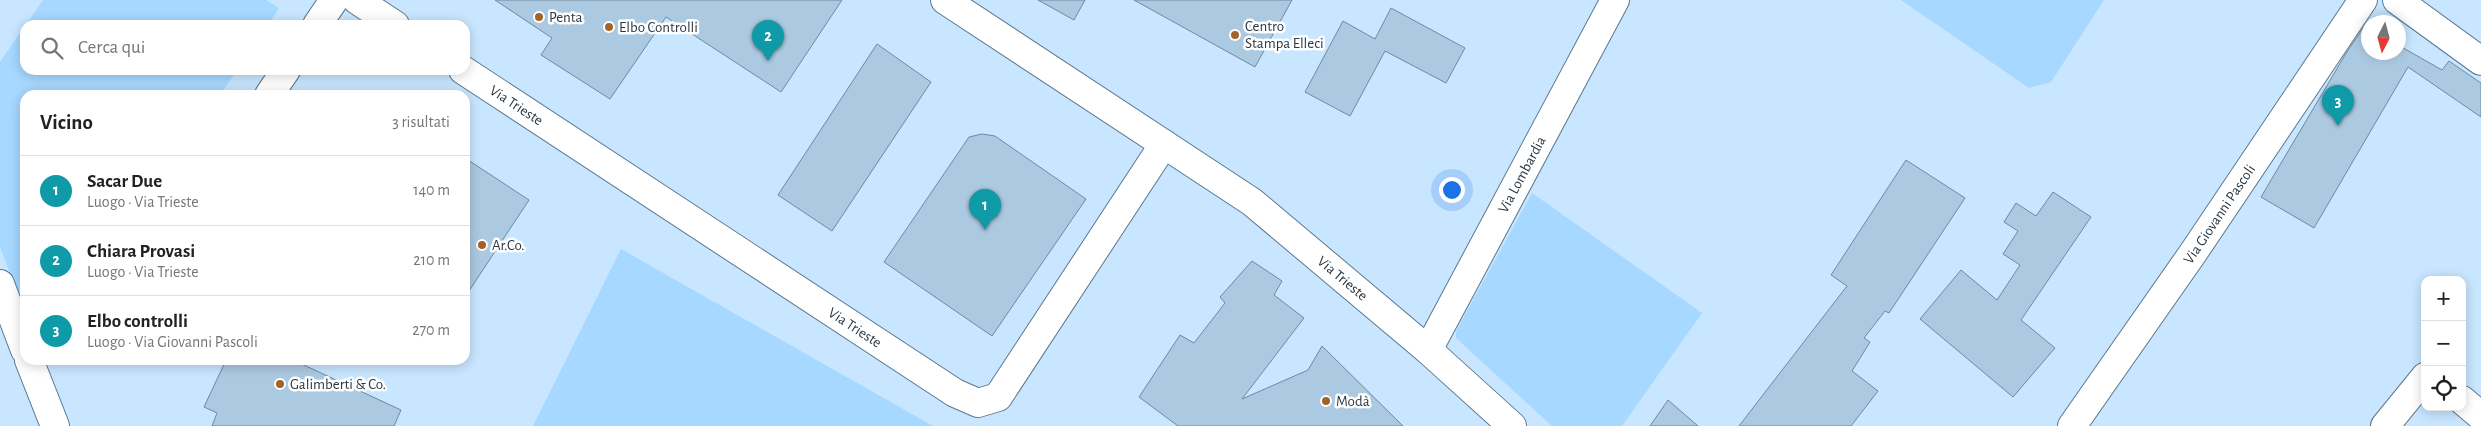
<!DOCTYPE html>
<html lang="it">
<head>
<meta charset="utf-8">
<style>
	:root { --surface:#fff; --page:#f2f2f2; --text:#222; --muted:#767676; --line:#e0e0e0; --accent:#db2777 }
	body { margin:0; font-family:"Alegreya Sans",sans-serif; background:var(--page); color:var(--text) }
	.controls { position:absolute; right:15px; bottom:15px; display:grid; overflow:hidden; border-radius:10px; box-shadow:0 2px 12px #0003 }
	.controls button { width:45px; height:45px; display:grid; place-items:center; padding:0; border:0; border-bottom:1px solid var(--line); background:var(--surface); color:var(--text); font:25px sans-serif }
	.compass { position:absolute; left:2361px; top:15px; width:45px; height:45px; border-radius:50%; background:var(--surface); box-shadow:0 2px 12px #0003; rotate:186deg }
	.you { position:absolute; left:1451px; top:189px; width:18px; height:18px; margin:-12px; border:4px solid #fff; border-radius:50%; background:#1a73e8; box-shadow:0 0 0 8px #1a73e833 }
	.badge { display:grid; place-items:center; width:32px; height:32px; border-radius:50%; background:var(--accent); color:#fff; font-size:16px; font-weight:700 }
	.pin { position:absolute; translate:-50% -41px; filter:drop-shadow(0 1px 2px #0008) }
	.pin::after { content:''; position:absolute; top:26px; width:18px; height:15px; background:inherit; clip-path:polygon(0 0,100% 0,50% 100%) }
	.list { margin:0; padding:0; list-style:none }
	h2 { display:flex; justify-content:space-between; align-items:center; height:65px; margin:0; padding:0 20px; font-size:21px }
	h2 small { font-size:16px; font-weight:400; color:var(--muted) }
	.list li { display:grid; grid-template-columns:32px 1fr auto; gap:15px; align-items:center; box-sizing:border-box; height:70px; padding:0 20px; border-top:1px solid var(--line) }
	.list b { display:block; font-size:19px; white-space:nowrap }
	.list p { margin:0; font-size:16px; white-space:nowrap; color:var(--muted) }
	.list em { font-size:16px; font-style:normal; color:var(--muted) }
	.icon { flex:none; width:28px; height:28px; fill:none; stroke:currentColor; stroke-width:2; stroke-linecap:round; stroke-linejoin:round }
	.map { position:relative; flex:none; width:2481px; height:426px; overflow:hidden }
	.search { position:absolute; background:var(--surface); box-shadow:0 2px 12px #0003; left:20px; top:20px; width:450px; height:55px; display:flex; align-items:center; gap:12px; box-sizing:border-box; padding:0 18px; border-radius:15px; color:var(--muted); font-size:19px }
	.panel { position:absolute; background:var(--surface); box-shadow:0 2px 12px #0003; left:20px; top:90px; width:450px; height:275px; border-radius:15px }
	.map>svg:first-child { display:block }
	.green { fill:#a7d8ff }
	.building { fill:#abc9e1; stroke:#6e8aa0 }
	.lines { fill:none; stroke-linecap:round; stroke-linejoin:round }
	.minor-casing { stroke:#5c788d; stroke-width:30 }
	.minor { stroke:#fff; stroke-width:28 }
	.poi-dot { fill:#a2632a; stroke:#fff; stroke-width:2 }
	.labels { text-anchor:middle; stroke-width:5; stroke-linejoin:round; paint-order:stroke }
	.poi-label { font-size:15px; fill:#2b3741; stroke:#fff; text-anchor:start }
	.street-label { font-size:15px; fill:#2b3741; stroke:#fff }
</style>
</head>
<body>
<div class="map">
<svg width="2481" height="426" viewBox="0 0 2481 426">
	<rect width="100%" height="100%" fill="#c8e6ff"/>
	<!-- green -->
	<g class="green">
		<path d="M43 0H266L279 8 268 25H26Z"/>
		<path d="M1901 0H2104L2051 82 2029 88Z"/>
		<path d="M25 26V70H237L220 95H25V284L17 292 0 247V62Z"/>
		<path d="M1532 193 1702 313 1622 426H1552L1456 338V331Z"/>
		<path d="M621 249 933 426H533Z"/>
	</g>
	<!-- building -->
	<g class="building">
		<path d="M495 0H842L781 92 666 17 610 99 541 55 552 38Z"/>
		<path d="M1038 0H1085L1074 20Z"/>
		<path d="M1134 0H1292L1255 67Z"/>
		<path d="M1391 8 1465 48 1446 83 1385 51 1350 116 1305 92 1343 21 1375 39Z"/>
		<path d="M2365 25 2368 27V52H2398V45L2442 70 2449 61 2481 83V117L2408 67 2314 228 2261 197 2345 55Z"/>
		<path d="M877 44 931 82 832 231 778 195Z"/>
		<path d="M982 134 995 136 1086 199 992 336 884 262 969 137Z"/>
		<path d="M465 158 529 200 465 297Z"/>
		<path d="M1906 160 1965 198 1889 313 1885 311 1864 338 1870 342 1852 371 1878 391 1851 426H1739L1847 286 1831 275Z"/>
		<path d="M2053 192 2091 217 2021 320 2055 348 2013 397 1920 319 1961 270 1997 300 2020 265 2003 254 2018 231 2004 222 2016 203 2036 216Z"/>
		<path d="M1252 261 1282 281 1274 295 1304 318 1242 399 1308 370 1322 346 1403 426H1178L1139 397 1180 335 1194 343 1225 303 1220 297Z"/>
		<path d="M226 360H293L401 410 394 426H212L217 413 204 407Z"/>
		<path d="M1668 400 1698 426H1650Z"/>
	</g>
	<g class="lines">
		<!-- minor casing -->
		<g class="minor-casing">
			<g id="minor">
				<path d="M357 0 395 25"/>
				<path id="s1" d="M945 0 1252 202 1428 350 1512 426"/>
				<path d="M2397 0 2481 61"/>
				<path d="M317 25 334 0"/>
				<path id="s2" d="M463 70 955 393 978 403 998 397 1164 144"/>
				<path d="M269 95 286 70"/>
				<path d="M0 284 25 350"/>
				<path id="s3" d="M1428 350 1615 0"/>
				<path d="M29 360 55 426"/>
				<path d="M2462 400 2481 416"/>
				<path id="s4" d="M2072 426 2193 253 2363 0"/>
				<path d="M2385 426 2425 377"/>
			</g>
		</g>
		<!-- minor -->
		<use href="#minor" class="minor"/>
	</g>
	<!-- markers -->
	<g class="poi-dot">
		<circle cx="539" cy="17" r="5"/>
		<circle cx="609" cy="27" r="5"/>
		<circle cx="1235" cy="35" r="5"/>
		<circle cx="482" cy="245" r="5"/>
		<circle cx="280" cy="384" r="5"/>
		<circle cx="1326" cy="401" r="5"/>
	</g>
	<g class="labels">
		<!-- poi labels -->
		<g class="poi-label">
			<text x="549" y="22">Penta</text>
			<text x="1245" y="31">Centro<tspan x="1245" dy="17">Stampa Elleci</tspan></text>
			<text x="619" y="32">Elbo Controlli</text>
			<text x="492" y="250">Ar.Co.</text>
			<text x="290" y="389">Galimberti &amp; Co.</text>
			<text x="1336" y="406">Modà</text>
		</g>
		<!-- street labels -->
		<g class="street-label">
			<text dy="5" stroke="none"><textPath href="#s2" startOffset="64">Via Trieste</textPath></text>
			<text dy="5" stroke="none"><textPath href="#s3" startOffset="199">Via Lombardia</textPath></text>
			<text dy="5" stroke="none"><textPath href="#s4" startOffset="258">Via Giovanni Pascoli</textPath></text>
			<text dy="5" stroke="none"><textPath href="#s1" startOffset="486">Via Trieste</textPath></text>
			<text dy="5" stroke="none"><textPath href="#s2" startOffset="469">Via Trieste</textPath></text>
		</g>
	</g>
</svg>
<div class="controls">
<button>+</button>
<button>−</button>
<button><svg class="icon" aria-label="locate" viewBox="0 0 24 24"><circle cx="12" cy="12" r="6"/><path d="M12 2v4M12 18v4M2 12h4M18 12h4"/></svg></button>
</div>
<svg class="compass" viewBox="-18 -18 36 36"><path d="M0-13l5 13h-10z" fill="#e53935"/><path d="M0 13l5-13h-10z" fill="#767676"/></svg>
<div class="you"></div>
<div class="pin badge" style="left:985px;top:230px;background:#0f9aa8">1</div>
<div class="pin badge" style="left:768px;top:61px;background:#0f9aa8">2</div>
<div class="pin badge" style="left:2338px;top:126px;background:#0f9aa8">3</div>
<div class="search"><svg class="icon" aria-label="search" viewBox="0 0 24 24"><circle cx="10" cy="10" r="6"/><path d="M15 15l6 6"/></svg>Cerca qui</div>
<section class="panel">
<h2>Vicino<small>3 risultati</small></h2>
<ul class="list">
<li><span class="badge" style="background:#0f9aa8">1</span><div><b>Sacar Due</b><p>Luogo · Via Trieste</p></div><em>140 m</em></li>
<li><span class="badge" style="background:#0f9aa8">2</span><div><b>Chiara Provasi</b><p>Luogo · Via Trieste</p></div><em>210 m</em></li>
<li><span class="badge" style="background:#0f9aa8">3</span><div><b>Elbo controlli</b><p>Luogo · Via Giovanni Pascoli</p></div><em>270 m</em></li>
</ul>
</section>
</div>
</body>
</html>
